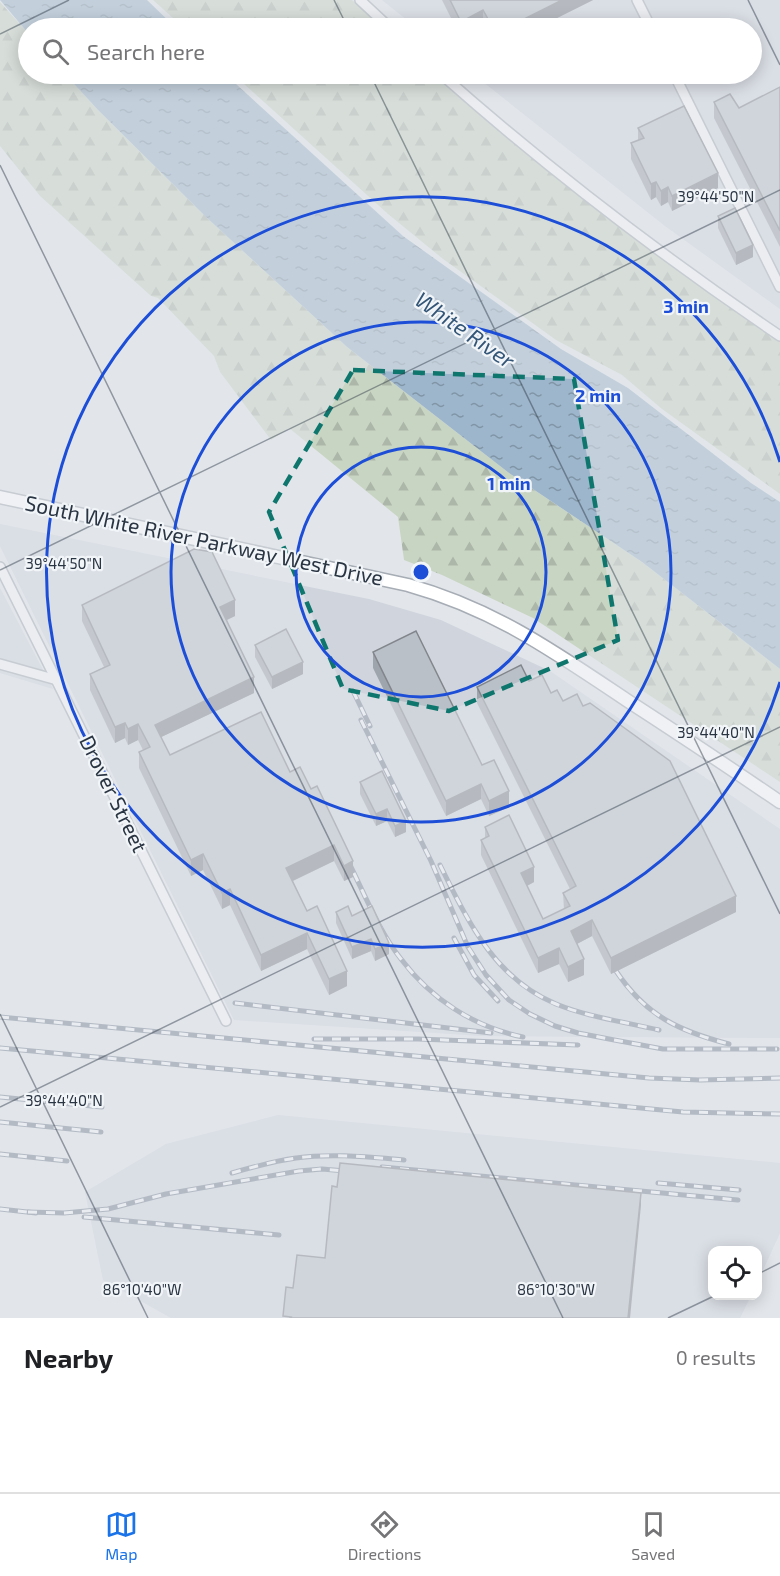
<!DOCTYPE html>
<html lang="en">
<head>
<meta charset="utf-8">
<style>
	:root { --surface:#fff; --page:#f6f6f6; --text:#202124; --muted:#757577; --line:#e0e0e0; --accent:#1a73e8 }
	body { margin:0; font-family:"Exo 2",sans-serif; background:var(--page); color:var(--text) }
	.controls { position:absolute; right:18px; bottom:18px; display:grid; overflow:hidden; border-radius:12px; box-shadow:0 3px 15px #0003 }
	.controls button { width:54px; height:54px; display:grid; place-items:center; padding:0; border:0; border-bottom:2px solid var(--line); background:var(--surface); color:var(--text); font:30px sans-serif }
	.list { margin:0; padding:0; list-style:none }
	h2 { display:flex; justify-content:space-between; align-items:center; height:78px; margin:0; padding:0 24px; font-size:26px }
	h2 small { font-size:20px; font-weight:400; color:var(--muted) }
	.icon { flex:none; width:33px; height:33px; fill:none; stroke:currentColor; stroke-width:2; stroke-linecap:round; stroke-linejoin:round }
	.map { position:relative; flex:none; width:780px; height:1318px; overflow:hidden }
	.search { position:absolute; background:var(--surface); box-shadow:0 3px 15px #0003; left:18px; right:18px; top:18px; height:66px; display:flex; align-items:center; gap:15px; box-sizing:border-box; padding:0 21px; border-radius:33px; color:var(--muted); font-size:22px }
	.sheet { height:174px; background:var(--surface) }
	nav { display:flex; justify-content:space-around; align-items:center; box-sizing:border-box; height:84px; border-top:2px solid var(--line); background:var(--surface); font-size:16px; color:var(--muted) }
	nav a { display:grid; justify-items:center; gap:3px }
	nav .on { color:var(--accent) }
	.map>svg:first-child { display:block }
	.built { fill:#d0d5dd }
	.forest { fill:url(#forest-firs) }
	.water { fill:url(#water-ripples) }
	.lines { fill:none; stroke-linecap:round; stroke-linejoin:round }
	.street-casing { stroke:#a7adb5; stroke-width:12 }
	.secondary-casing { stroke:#a7adb5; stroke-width:15 }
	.street { stroke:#f5f7f9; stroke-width:9 }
	.secondary { stroke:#fff; stroke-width:12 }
	.rail-casing { stroke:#7c8695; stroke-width:5 }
	.rail { stroke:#f2f5f8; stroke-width:3; stroke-dasharray:9; stroke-linecap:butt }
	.wall { fill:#9fa5ac }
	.shaded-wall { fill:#82868c }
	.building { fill:#b9c0c8; stroke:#82868c; stroke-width:1.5 }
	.marked { fill:none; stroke:#0f766e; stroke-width:4.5; stroke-dasharray:12 8; stroke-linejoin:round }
	.ticks { fill:none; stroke:#2a3543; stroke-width:1.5; stroke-opacity:0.45 }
	.ring { fill:none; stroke:#1d4ed8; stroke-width:3 }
	.labels { text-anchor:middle; stroke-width:4.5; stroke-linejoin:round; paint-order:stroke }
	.street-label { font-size:21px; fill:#2a3543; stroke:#f2f5f8 }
	.water-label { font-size:22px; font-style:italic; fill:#335678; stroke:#f2f5f8 }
	.ticks-label { font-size:15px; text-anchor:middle; fill:#2a3543; stroke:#f2f5f8; stroke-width:4.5; stroke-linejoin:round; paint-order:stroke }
	.centre { fill:#1d4ed8; stroke:#f2f5f8; stroke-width:3 }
	.ring-label { font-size:18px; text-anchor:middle; font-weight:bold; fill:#1d4ed8; stroke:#f2f5f8; stroke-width:4.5; stroke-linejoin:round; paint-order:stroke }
</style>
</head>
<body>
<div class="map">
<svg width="780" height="1318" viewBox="0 0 780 1318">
	<defs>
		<pattern id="forest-firs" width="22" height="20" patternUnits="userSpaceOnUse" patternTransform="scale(1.5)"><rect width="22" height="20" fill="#c9d5c3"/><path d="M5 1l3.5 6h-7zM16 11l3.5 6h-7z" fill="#adb7a9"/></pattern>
		<pattern id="water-ripples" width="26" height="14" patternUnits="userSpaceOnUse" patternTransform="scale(1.5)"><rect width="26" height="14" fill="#9db6cb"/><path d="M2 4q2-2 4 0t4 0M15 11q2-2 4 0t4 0" fill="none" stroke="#8095a6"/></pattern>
	</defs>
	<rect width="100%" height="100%" fill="#e2e6eb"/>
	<!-- built -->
	<g class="built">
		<path d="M382 0H780V309L665 226 473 74H752V28H417Z"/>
		<path d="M0 524 369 599 441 620 550 671 780 829V1038L482 1036 234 1020 0 546Z"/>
		<path d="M0 588 53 689 0 673Z"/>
		<path d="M278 1115 780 1163V1233L758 1281V1250H712V1296H751L740 1318H171L103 1280 85 1192 166 1144Z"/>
	</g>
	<!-- forest -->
	<g class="forest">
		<path d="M153 0H352L385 28H184Z"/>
		<path d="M0 2 28 33V74H65L98 110 206 217 347 347 509 473 642 562 780 669V782L533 618 442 575 404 560 398 517 289 428 271 440 220 372 214 356 158 298 151 296 40 196 0 146Z"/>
		<path d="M233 74H436L548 171 690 279 780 342V494L662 409 622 375 556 340 443 259 388 214Z"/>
	</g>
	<!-- water -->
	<g class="water">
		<path d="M0 0H147L176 28H28V33Z"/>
		<path d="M65 74H225L403 236 561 349 628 388 751 483 780 502V669L642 562 509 473 347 347 206 217 98 110Z"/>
	</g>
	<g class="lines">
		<!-- street casing -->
		<g class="street-casing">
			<g id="street">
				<path d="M360 0 390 28"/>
				<path d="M637 0 651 28"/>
				<path d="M441 74C547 168 662 256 780 336"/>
				<path d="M674 74 780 287"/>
				<path d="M0 567 226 1021"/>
				<path d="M0 664 57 680"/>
			</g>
		</g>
		<!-- secondary casing -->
		<g class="secondary-casing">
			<path id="secondary" d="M0 497 408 585C494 609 555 652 628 701 679 734 730 768 780 802"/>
		</g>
		<!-- street -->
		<use href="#street" class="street"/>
		<!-- secondary -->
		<use href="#secondary" class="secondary"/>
		<!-- rail casing -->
		<g class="rail-casing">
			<g id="rail">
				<path d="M353 691 370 726"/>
				<path d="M361 720 431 861 468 947 486 975 509 1000 530 1014 555 1026 578 1033 609 1039 663 1049H777"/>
				<path d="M346 857C363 890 378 930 401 959 431 999 474 1027 523 1037"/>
				<path d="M440 865C468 921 494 978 556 1004 588 1017 625 1022 659 1030"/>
				<path d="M454 938 474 975 498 1001"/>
				<path d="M616 971C646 1016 679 1031 729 1044"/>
				<path d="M235 1003 491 1033"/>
				<path d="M0 1017 649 1078 700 1080 780 1078"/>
				<path d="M314 1039H418L578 1045"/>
				<path d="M0 1048 683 1112 780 1114"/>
				<path d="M0 1097 102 1107"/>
				<path d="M0 1122 101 1132"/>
				<path d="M0 1154 67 1161"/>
				<path d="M382 1167 738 1200"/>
				<path d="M232 1173C253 1167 274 1161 296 1158 332 1153 368 1157 404 1160"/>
				<path d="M658 1183 739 1190"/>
				<path d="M0 1209 36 1213"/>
				<path d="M28 1212 64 1213 108 1209 166 1194 299 1171 322 1169 357 1172"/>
				<path d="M84 1217 279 1235"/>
			</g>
		</g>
		<!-- rail -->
		<use href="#rail" class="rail"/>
	</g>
	<!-- wall -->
	<g class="wall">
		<path d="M442 0H593L537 28H484L483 26 478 28H456Z"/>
		<path d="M780 87V247L714 118V102L739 108Z"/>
		<path d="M638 128 718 188 672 211 668 202 661 206 656 197 651 200 631 159V143L638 141Z"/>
		<path d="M718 216 753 257 736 265 718 228Z"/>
		<path d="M82 605 235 616 227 620 254 693 161 737 170 755 290 772 353 877 344 881 334 861 293 881 307 911 347 986 329 995 307 949 261 971 230 905 222 909 203 870 191 876 139 768V752L143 750 138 740 128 745 125 738 115 743 90 690V674L104 667 82 621Z"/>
		<path d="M255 645 303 674 272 689 255 657Z"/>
		<path d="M373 652 482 765 509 807 489 816 481 799 446 816 373 668Z"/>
		<path d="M529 681 551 693 563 701 583 706 736 912 611 974 592 936 577 944 584 975 568 982 559 964 538 973 481 855V840L485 838V827L534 882 527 886 543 919 564 909 563 893 570 889 477 703V687Z"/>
		<path d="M382 771 406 832 395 837 387 821 376 826 360 794V782Z"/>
		<path d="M336 912 352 916 389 954 375 961 371 951 352 959 336 923Z"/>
	</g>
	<!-- shaded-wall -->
	<g class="shaded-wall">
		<path d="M562 0H593L537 28H506Z"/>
		<path d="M483 10V26L478 28H461V22Z"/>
		<path d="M718 173V188L672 211V196Z"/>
		<path d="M656 182V197L651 200V184Z"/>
		<path d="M668 187V202L661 206V191Z"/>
		<path d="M753 245V257L736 265V253Z"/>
		<path d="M235 600V616L220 623V607Z"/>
		<path d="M303 662V674L272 689V677Z"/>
		<path d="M254 677V693L155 740V725Z"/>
		<path d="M125 723V738L115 743V727Z"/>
		<path d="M138 724V740L128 745V729Z"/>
		<path d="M481 784V799L446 816V801Z"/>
		<path d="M509 791V807L489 816V801Z"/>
		<path d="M387 809V821L376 826V814Z"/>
		<path d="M406 821V832L395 837V826Z"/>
		<path d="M334 845V861L286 884V868Z"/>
		<path d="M203 854V870L191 876V860Z"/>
		<path d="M353 861V877L344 881V866Z"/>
		<path d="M534 867V882L521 889V873Z"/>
		<path d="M230 889V905L222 909V893Z"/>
		<path d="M736 896V912L611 974V958Z"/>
		<path d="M592 920V936L571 947V931Z"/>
		<path d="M307 933V949L261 971V955Z"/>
		<path d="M371 939V951L352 959V947Z"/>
		<path d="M389 943V954L375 961V949Z"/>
		<path d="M559 948V964L538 973V958Z"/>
		<path d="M584 959V975L568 982V967Z"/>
		<path d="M347 971V986L329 995V979Z"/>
		<path d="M641 1193V1205L630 1318H628Z"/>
	</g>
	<!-- building -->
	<g class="building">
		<path d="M450 0H562L506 28H493L483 10 461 22Z"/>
		<path d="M780 87V231L714 102 730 94 739 108Z"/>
		<path d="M684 106 718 173 672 196 668 187 661 191 656 182 651 184 631 143 644 138 638 128Z"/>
		<path d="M735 208 753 245 736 253 718 216Z"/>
		<path d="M194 549 212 552 235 600 220 607 254 677 155 725 170 755 261 712 290 772 300 767 311 789 317 786 353 861 344 866 334 845 286 868 307 911 317 906 347 971 329 979 307 933 261 955 230 889 222 893 203 854 191 860 139 752 150 747 138 724 128 729 125 723 115 727 90 674 110 665 82 605Z"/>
		<path d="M286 629 303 662 272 677 255 645Z"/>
		<path d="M416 631 482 765 494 760 509 791 489 801 481 784 446 801 373 652Z"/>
		<path d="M521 665 529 681 542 675 551 693 557 690 563 701 577 694 583 706 590 703 670 761 736 896 611 958 592 920 571 931 584 959 568 967 559 948 538 958 481 840 489 836 485 827 509 815 534 867 521 873 543 919 570 906 563 893 576 886 477 687Z"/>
		<path d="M382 771 406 821 395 826 387 809 376 814 360 782Z"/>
		<path d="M348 906 352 916 372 906 389 943 375 949 371 939 352 947 336 912Z"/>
		<path d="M340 1163 641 1193 628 1318H290L291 1317 283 1316 286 1287 293 1288 297 1255 325 1258 332 1186 337 1187Z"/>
	</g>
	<!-- marked area -->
	<path d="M0 0H780V1318H0ZM353 370 574 379 618 640 449 711 343 689 269 512Z" fill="#e2e6eb" fill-opacity=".55" fill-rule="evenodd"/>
	<path class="marked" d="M353 370 574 379 618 640 449 711 343 689 269 512Z"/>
	<!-- ticks -->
	<path class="ticks" d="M334 0 348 28M748 0 780 65M0 34 69 0M370 74 780 914M0 165 563 1318M0 570 780 190M0 1014 148 1318M0 1107 780 727M758 1274 780 1263M668 1318 714 1296"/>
	<!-- distance rings -->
	<g class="ring">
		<circle cx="421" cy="572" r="125"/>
		<circle cx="421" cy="572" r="250"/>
		<path d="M780 682A375 375 0 1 1 780 462"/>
	</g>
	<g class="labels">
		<!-- street labels -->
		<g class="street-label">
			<text transform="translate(204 541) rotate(12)" y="7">South White River Parkway West Drive</text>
			<text transform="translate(113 794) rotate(64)" y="7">Drover Street</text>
		</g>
		<!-- water labels -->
		<g class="water-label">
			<text transform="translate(465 330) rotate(35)" y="8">White River</text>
		</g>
	</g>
	<g class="ticks-label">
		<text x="716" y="202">39°44'50"N</text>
		<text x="64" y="569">39°44'50"N</text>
		<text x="716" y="738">39°44'40"N</text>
		<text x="64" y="1106">39°44'40"N</text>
		<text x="142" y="1295">86°10'40"W</text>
		<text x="556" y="1295">86°10'30"W</text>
	</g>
	<circle cx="421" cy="572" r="9" class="centre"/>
	<g class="ring-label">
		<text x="686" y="313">3 min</text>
		<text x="598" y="402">2 min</text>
		<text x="509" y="490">1 min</text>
	</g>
</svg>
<div class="controls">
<button><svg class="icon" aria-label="locate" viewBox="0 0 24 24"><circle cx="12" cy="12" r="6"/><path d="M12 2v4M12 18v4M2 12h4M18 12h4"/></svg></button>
</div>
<div class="search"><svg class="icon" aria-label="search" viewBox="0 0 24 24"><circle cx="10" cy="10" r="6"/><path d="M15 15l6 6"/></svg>Search here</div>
</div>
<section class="sheet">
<h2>Nearby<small>0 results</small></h2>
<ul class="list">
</ul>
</section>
<nav>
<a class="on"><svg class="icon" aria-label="map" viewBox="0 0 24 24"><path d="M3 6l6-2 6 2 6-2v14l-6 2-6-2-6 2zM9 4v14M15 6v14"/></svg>Map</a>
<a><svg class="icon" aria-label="directions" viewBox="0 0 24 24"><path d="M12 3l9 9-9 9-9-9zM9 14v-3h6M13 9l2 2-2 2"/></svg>Directions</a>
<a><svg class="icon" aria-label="saved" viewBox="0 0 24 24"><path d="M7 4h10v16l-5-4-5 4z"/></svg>Saved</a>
</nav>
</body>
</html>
